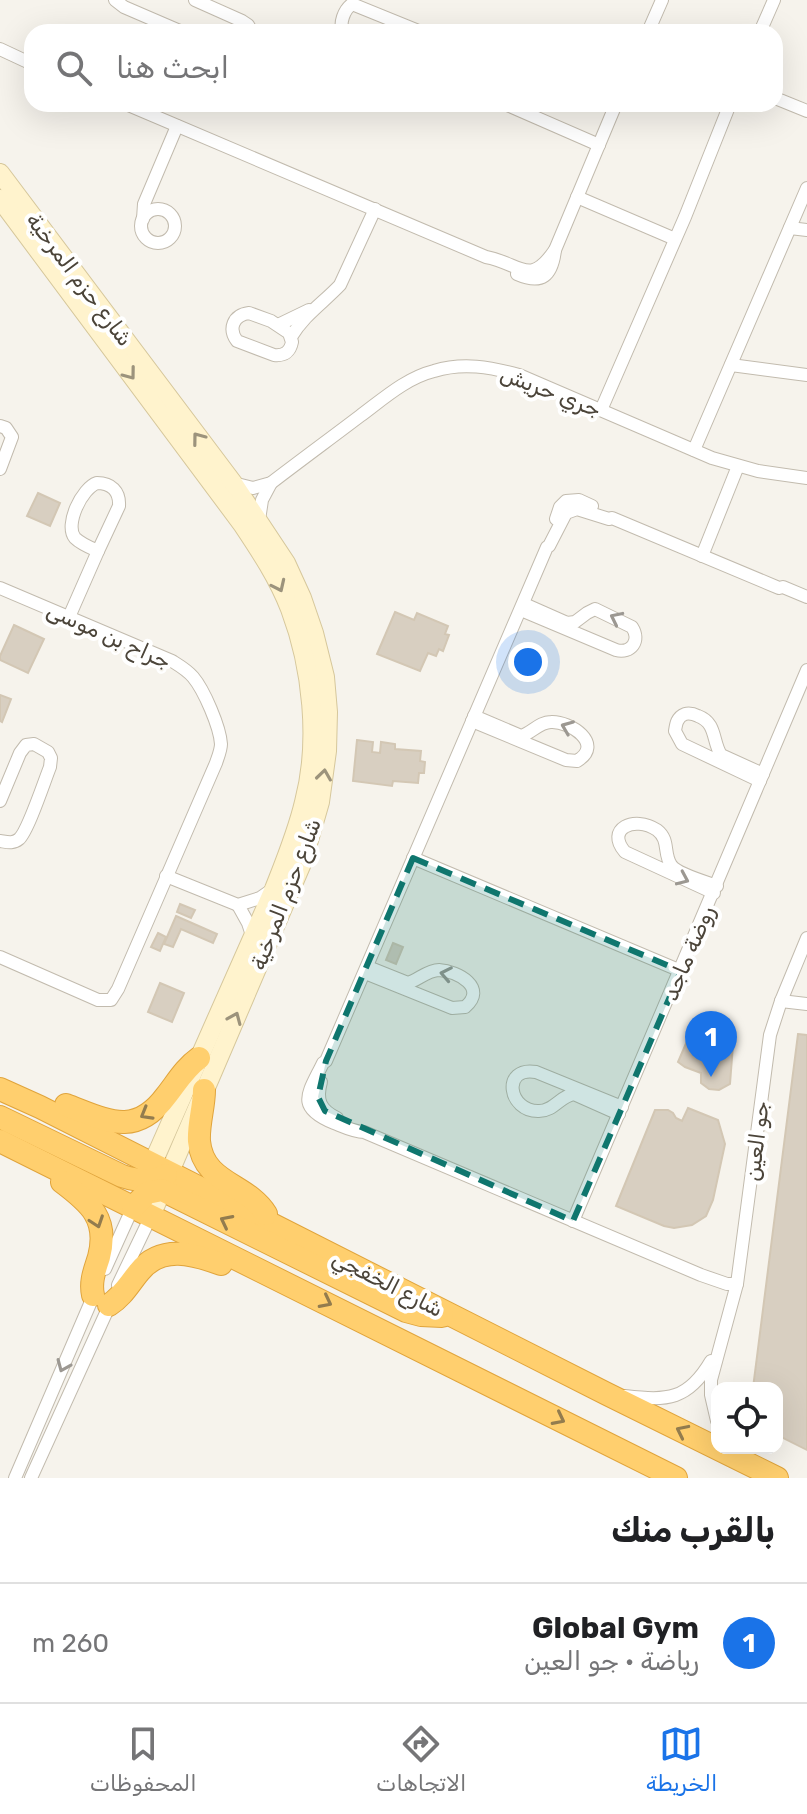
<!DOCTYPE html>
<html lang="ar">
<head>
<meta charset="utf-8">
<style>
	:root { --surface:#fff; --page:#f2f2f2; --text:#202124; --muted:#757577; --line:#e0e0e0; --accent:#1a73e8 }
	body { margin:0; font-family:Rubik,Vazirmatn,sans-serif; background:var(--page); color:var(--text); direction:rtl }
	.controls { position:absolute; right:24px; bottom:24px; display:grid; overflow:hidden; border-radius:16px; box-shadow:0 8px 32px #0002 }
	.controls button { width:72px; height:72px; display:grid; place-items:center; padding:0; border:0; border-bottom:2px solid var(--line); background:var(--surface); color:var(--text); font:40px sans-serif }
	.you { position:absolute; left:528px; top:662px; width:28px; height:28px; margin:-20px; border:6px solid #fff; border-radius:50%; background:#1a73e8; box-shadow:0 0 0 12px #1a73e833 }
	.badge { display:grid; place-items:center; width:52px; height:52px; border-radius:50%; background:var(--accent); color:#fff; font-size:26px; font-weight:700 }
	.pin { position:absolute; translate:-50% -66px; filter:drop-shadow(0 2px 4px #0008) }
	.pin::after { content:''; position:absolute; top:42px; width:28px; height:24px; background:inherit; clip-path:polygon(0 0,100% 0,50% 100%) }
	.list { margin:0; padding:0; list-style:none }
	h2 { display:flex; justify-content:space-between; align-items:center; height:104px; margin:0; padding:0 32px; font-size:34px }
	h2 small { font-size:26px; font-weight:400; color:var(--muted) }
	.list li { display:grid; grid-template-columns:52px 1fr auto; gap:24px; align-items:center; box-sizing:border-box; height:120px; padding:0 32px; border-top:2px solid var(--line) }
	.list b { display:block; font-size:30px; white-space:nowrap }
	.list p { margin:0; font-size:26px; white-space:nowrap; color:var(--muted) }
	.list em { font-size:26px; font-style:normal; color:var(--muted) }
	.icon { flex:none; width:44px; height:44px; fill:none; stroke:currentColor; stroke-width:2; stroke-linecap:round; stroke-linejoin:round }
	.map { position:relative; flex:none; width:807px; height:1478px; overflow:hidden; direction:ltr }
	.search { position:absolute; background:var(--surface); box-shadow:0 8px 32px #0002; left:24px; right:24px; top:24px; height:88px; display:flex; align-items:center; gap:20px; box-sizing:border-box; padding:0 28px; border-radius:24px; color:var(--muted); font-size:30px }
	.sheet { height:224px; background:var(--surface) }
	nav { display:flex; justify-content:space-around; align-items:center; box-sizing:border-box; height:112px; border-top:2px solid var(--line); background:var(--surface); font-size:22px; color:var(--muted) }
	nav a { display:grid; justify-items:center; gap:4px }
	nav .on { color:var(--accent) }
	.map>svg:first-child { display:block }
	.building { fill:#d8cfc1; stroke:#d3c7b4; stroke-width:2 }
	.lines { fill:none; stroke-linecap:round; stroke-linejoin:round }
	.street-casing { stroke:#c2bbae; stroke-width:14 }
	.secondary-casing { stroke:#d6c79b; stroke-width:20 }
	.highway-casing { stroke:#e0a43c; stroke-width:24 }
	.street { stroke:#fff; stroke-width:12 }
	.secondary { stroke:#fff3cd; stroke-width:18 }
	.highway { stroke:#ffcf6e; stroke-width:22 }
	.oneway { stroke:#9c937c }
	.oneway2 { stroke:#9c9892 }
	.oneway3 { stroke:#937c4e }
	.marked { fill:#0f766e; fill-opacity:0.2; stroke:#0f766e; stroke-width:6; stroke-dasharray:16 10; stroke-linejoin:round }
	.labels { text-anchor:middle; stroke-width:8; stroke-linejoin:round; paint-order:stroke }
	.street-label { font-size:22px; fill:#4b4439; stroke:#fff }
</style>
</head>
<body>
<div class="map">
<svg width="807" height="1478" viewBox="0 0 807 1478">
	<rect width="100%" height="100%" fill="#f6f3ec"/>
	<!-- building -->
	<g class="building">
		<path d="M38 493 60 503 50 526 27 516Z"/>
		<path d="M395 612 414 620 417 613 448 626 445 634 449 635 443 651 439 649 436 656 428 653 420 671 377 654Z"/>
		<path d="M14 625 44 639 28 673 0 660V656Z"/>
		<path d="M0 695 11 699 2 722 0 721Z"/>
		<path d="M357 740 373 742 372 752 380 753 381 742 395 744V749L421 751 420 761 425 762 424 773H419L418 783 393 781 392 786 353 781Z"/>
		<path d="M180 904 195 910 191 918 177 912Z"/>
		<path d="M176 916 217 934 213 943 181 929 173 947 164 944Z"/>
		<path d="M158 933 166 937 160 951 151 947Z"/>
		<path d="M393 943 403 947 396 964 386 960Z"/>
		<path d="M160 983 184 993 172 1022 148 1012Z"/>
		<path d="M697 1018 734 1032 730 1084 719 1090 709 1089 701 1083V1073L685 1067 678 1062Z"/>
		<path d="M798 1034 807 1035V1450L777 1435V1388H753Z"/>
		<path d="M688 1108 718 1120 725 1144 713 1200 706 1216 692 1225 674 1228 664 1226 616 1206 655 1110H668L673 1113 676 1118 682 1121Z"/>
	</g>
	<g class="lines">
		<!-- street casing -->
		<g class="street-casing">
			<g id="street">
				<path d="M115 0 124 7 182 32"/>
				<path d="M195 0 242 21 248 25 252 32"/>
				<path d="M343 32C339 23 344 10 352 4L421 32"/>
				<path d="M648 32 662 0"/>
				<path d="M760 32 774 0"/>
				<path d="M0 49 32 64"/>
				<path d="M775 98 807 111"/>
				<path d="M126 104 486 257C520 263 529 288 555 250"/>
				<path d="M505 104 599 145"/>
				<path d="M577 197 675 239"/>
				<circle cx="158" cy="226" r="17"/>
				<path d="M143 219 144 204 177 126"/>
				<path d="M790 228 807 230"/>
				<path d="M517 274C542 285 552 276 555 250L616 104"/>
				<path d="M249 313 271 321 289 333 292 342C290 352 284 356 274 355L237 341C228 329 233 315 249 313Z"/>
				<path d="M278 325 309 310"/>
				<path d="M291 337C304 315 323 303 340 285L375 209"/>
				<path d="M731 365 807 375"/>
				<path d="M601 410 685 217 730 104"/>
				<path d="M0 426 6 428 12 437 0 469"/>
				<path d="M694 450 807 188"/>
				<path d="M97 483C111 483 120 491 119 506L98 551C91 548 81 544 75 538 64 525 82 488 97 483Z"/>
				<path d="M233 483 253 488 271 483C301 460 331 438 360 416 383 399 406 378 434 371 463 362 490 367 519 375L712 458 758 471 807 478"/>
				<path d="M556 519 560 507 566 501 579 500 592 506"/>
				<path d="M259 520 262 500 271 483"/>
				<path d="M702 556 738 466"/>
				<path d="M0 588 172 661C180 666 187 670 193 677 204 690 220 727 221 744 221 750 218 757 216 763L118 989 111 1000H98L0 957"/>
				<path d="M521 610 616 650C631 654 641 641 632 627L595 609 587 613 575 622 567 623 524 604"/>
				<path d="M69 617 98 551"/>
				<path d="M472 721 566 760 577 761C605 744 570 721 551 722 539 722 532 733 521 736L474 716"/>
				<path d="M760 781 682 744 675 731C676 724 677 717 685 714 689 713 694 714 698 716 717 723 712 741 721 755L763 774"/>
				<path d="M0 801 20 753 26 745 34 744 48 752 51 758 50 767C44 782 28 831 19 839 13 844 7 842 0 841"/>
				<path d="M413 858 681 971"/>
				<path d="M166 876 238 905 260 898 273 889"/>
				<path d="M714 893 625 852C605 829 634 815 657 830 670 840 663 853 671 865 677 874 706 882 717 886"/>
				<path d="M238 905 248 923 253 938"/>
				<path d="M365 973 452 1008 465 1007C488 988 458 971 439 970 428 970 418 980 408 983L368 967"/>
				<path d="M781 1001 807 1004"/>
				<path d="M321 1082C316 1100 320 1110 337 1118"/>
				<path d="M619 1114 574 1094C560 1096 554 1111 539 1111 508 1112 501 1066 536 1072L622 1107"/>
				<path d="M573 1221 807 670"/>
				<path d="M105 1269 133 1207"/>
				<path d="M737 1284H727L701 1275 364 1132C354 1132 344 1127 334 1123 295 1107 308 1094 323 1063L326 1061 547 547 549 546 566 513 577 509 609 519 612 518 779 588 783 587 807 597"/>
				<path d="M118 1285 151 1216"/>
				<path d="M625 1396C668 1401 688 1400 711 1361"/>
				<path d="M717 1421 711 1395V1380L737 1284 770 1035 781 1001 807 938"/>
				<path d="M15 1478 96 1290"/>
				<path d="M31 1478 111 1302"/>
			</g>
		</g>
		<!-- secondary casing -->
		<g class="secondary-casing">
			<g id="secondary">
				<path d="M0 173 233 483 286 563 302 598 314 633 325 677 328 712 327 751 320 802 303 861 151 1216"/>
				<path d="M0 199 242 524C260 551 278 578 290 609 312 667 320 742 304 802 297 832 285 861 274 889L147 1176"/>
			</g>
		</g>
		<!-- highway casing -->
		<g class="highway-casing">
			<g id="highway">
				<path d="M0 1089 40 1107 607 1394 777 1478"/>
				<path d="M204 1090C204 1107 198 1124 199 1141 203 1184 247 1183 266 1214"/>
				<path d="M66 1105C106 1120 135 1138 166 1096 177 1082 185 1068 199 1058"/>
				<path d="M0 1117 122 1176C138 1181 151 1183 166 1175"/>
				<path d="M0 1141 676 1478"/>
				<path d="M62 1182C90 1203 109 1219 99 1257 95 1270 90 1281 93 1295"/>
				<path d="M133 1207 147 1193 162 1190 406 1311 421 1315 442 1316"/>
				<path d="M109 1305C123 1296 129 1284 139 1272 161 1244 194 1254 221 1264"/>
			</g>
		</g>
		<!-- street -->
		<use href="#street" class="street"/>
		<!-- secondary -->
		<use href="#secondary" class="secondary"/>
		<!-- highway -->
		<use href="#highway" class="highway"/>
	</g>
	<!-- one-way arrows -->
	<defs><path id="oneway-chevron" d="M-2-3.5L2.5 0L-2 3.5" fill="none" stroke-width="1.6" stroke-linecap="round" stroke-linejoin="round" transform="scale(2)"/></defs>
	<g class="oneway">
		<use href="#oneway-chevron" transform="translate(130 374) rotate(53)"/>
		<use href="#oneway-chevron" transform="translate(198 438) rotate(-127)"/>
		<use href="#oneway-chevron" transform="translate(279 586) rotate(65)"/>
		<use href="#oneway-chevron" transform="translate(324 775) rotate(-82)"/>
		<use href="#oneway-chevron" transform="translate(235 1018) rotate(-67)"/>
	</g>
	<g class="oneway2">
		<use href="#oneway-chevron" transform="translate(616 618) rotate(-154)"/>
		<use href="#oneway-chevron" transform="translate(567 727) rotate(-158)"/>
		<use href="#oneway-chevron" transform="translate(683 879) rotate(24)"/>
		<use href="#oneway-chevron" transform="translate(446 974) rotate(-169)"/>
		<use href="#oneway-chevron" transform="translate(63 1366) rotate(113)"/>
	</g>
	<g class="oneway3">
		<use href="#oneway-chevron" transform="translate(146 1114) rotate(150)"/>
		<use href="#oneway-chevron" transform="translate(226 1221) rotate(-153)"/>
		<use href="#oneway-chevron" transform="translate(97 1222) rotate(71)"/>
		<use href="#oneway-chevron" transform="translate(326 1302) rotate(27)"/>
		<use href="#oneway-chevron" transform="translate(559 1419) rotate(27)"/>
		<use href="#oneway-chevron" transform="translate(682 1431) rotate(-154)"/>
	</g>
	<!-- marked area -->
	<path class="marked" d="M413 858 681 971 573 1221 325 1111 318 1097 326 1061Z"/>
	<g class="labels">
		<!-- street labels -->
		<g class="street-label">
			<text transform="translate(80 279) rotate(53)" y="8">شارع حزم المرخية</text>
			<text transform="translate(551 391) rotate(21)" y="8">جري حريش</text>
			<text transform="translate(109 635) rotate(24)" y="8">جراح بن موسى</text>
			<text transform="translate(285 894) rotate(-69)" y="8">شارع حزم المرخية</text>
			<text transform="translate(688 953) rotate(-67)" y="8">روضة ماجد</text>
			<text transform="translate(756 1141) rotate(-83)" y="8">جو العين</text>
			<text transform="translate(388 1283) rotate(27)" y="8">شارع الخفجي</text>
		</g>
	</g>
</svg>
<div class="controls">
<button><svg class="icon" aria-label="locate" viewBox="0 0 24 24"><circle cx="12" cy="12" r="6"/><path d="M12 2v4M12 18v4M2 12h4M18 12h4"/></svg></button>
</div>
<div class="you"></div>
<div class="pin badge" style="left:711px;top:1077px">1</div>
<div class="search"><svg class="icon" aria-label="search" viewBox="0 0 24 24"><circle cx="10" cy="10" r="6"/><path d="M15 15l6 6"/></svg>ابحث هنا</div>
</div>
<section class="sheet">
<h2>بالقرب منك<small></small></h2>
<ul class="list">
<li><span class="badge">1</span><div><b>Global Gym</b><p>رياضة · جو العين</p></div><em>260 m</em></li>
</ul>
</section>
<nav>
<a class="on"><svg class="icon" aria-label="map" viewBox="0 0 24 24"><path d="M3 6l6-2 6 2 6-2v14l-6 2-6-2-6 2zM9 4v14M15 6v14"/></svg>الخريطة</a>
<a><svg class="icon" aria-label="directions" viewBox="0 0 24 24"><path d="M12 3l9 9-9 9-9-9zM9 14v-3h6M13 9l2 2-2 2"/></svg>الاتجاهات</a>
<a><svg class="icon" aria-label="saved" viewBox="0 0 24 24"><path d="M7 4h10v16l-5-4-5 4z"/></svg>المحفوظات</a>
</nav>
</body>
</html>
